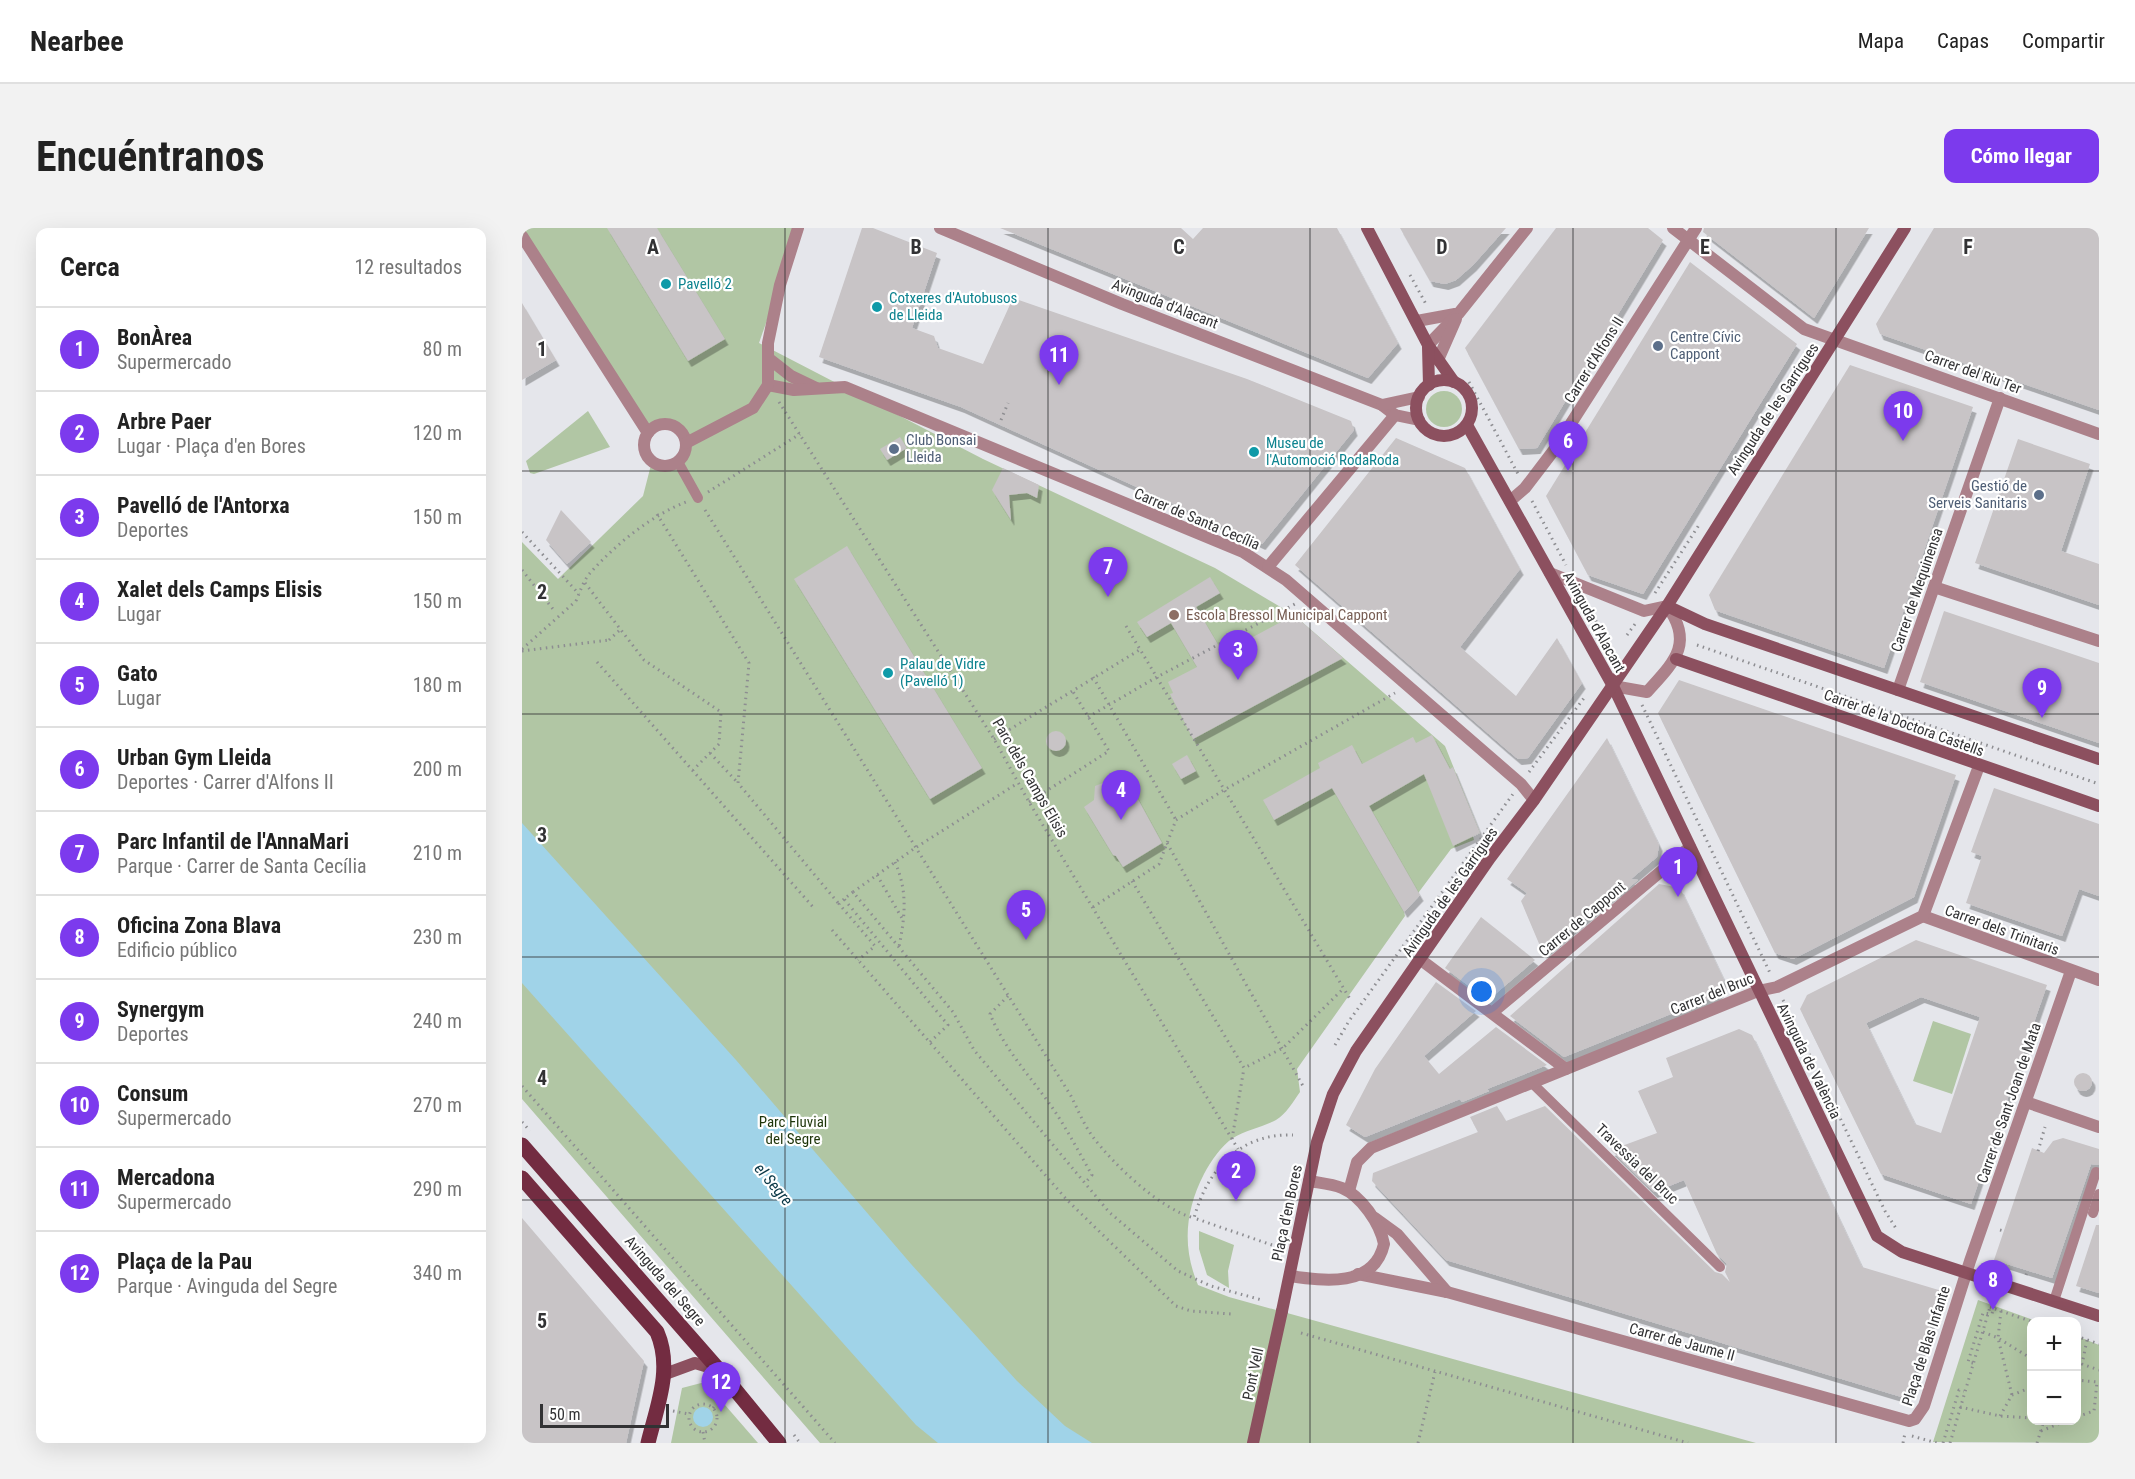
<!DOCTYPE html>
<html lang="es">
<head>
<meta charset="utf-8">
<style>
	:root { --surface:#fff; --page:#f2f2f2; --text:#222; --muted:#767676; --line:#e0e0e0; --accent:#7c3aed }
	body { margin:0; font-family:"Roboto Condensed",sans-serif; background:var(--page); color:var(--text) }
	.controls { position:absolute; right:18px; bottom:18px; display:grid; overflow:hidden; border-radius:12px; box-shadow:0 6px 24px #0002 }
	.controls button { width:54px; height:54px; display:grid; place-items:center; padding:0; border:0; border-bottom:2px solid var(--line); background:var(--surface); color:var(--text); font:30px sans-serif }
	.scale { position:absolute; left:18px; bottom:15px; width:129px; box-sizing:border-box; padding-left:6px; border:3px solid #323234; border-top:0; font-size:16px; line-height:21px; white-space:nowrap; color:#323234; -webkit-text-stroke:4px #fff; paint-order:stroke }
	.you { position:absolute; left:960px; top:764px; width:21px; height:21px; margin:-15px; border:4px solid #fff; border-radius:50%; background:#1a73e8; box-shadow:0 0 0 9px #1a73e833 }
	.badge { display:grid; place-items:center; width:39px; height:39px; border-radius:50%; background:var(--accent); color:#fff; font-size:20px; font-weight:700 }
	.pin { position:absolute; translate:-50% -50px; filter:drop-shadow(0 2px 3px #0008) }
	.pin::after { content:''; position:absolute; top:32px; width:21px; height:18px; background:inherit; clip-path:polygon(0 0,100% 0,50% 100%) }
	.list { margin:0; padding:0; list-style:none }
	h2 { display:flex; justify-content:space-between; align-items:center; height:78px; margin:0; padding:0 24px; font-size:26px }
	h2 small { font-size:20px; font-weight:400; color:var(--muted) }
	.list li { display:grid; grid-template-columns:39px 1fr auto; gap:18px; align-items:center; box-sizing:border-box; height:84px; padding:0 24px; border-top:2px solid var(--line) }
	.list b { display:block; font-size:22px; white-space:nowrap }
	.list p { margin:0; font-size:20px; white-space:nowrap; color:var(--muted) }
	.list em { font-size:20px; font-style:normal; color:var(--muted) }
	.map { position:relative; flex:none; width:1577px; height:1215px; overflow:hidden; border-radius:12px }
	header { display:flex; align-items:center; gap:36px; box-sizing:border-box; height:84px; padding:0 30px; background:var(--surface); border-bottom:2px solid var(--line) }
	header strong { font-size:28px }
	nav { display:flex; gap:33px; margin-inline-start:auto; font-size:21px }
	.intro { display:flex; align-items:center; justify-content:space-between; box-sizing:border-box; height:144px; padding:0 36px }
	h1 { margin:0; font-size:42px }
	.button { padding:15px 27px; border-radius:12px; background:var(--accent); color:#fff; font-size:21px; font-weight:700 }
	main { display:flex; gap:36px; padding:0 36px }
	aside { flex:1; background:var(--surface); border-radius:12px; box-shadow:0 6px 24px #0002 }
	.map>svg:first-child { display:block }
	.green { fill:#b1c6a4 }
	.water { fill:#a0d3e8 }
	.building { fill:#c8c4c6; fill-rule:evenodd; filter:url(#shadow) }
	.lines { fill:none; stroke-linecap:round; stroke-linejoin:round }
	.path { stroke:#8d8d91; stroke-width:3; stroke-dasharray:1.5 4.5; stroke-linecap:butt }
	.lane { stroke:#ac818a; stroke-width:10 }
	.street { stroke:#ac818a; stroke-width:12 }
	.secondary { stroke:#8c505f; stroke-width:12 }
	.primary { stroke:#732c41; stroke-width:15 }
	.path-bridge { stroke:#8d8d91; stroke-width:3; stroke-dasharray:1.5 4.5; stroke-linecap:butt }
	.secondary-bridge { stroke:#8c505f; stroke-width:12 }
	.grid { fill:none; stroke:#323234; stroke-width:1.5; stroke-opacity:0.55 }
	.culture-dot { fill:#0f9aa8; stroke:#fff; stroke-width:2 }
	.service-dot { fill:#5c6f8a; stroke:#fff; stroke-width:2 }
	.education-dot { fill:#8d6e63; stroke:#fff; stroke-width:2 }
	.labels { text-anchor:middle; stroke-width:4.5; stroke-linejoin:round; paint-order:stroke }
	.culture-label { font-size:15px; fill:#0d838f; stroke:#fff; text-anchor:start }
	.street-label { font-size:15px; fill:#323234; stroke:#fff }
	.service-label { font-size:15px; fill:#4e5e75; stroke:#fff; text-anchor:start }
	.education-label { font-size:15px; fill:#785e54; stroke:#fff; text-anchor:start }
	.park-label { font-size:15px; fill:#1e350a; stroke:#fff }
	.water-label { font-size:16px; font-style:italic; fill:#093746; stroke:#fff }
	.grid-label { font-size:20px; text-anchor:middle; font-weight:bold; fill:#323234; stroke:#fff; stroke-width:4.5; stroke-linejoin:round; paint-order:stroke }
</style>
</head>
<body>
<header>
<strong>Nearbee</strong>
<nav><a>Mapa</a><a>Capas</a><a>Compartir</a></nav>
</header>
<div class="intro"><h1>Encuéntranos</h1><a class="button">Cómo llegar</a></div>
<main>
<aside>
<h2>Cerca<small>12 resultados</small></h2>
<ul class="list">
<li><span class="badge">1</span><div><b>BonÀrea</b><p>Supermercado</p></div><em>80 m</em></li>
<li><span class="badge">2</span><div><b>Arbre Paer</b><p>Lugar · Plaça d'en Bores</p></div><em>120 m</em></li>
<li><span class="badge">3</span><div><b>Pavelló de l'Antorxa</b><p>Deportes</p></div><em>150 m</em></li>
<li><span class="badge">4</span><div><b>Xalet dels Camps Elisis</b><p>Lugar</p></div><em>150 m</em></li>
<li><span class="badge">5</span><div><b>Gato</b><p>Lugar</p></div><em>180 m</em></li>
<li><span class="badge">6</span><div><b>Urban Gym Lleida</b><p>Deportes · Carrer d'Alfons II</p></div><em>200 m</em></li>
<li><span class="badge">7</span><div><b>Parc Infantil de l'AnnaMari</b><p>Parque · Carrer de Santa Cecília</p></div><em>210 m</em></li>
<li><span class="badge">8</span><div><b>Oficina Zona Blava</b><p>Edificio público</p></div><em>230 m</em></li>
<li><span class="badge">9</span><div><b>Synergym</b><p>Deportes</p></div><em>240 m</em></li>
<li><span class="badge">10</span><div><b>Consum</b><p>Supermercado</p></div><em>270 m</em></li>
<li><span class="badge">11</span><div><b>Mercadona</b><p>Supermercado</p></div><em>290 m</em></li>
<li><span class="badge">12</span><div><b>Plaça de la Pau</b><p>Parque · Avinguda del Segre</p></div><em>340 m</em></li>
</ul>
</aside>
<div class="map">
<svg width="1577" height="1215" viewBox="0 0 1577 1215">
	<defs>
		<filter id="shadow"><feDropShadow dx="3.5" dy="6" stdDeviation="0" flood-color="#0004"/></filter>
	</defs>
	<rect width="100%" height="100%" fill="#e5e6eb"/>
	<!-- green -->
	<g class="green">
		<path d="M0 0H277L237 115 461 231 693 340 772 387 923 518 958 605 951 608 952 612 929 621 882 684 883 688 775 841 778 864C771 874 764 886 754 892 740 899 724 902 711 910 699 918 689 933 682 946 663 983 660 1019 676 1057L707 1069 1234 1215H298L0 871V314L36 351 121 268 130 233C167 255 179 191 136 197L126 205 0 8Z"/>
		<circle cx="922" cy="181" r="18"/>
		<path d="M66 183 88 219 12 246 8 245 4 233Z"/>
		<path d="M1411 793 1449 806 1430 866 1391 853Z"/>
		<path d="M677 1003 712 1017 706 1043 707 1060 685 1047 677 1021Z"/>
		<path d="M1456 1072 1514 1093 1510 1094V1192H1554L1555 1108 1577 1117V1215L1411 1214Z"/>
		<path d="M183 1154 236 1215H149L160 1160Z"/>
	</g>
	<!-- water -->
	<g class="water">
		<path d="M0 595 214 832 389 1036 495 1153 543 1198 570 1215H416L394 1197 0 755Z"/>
		<circle cx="181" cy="1189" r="10"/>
	</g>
	<!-- building -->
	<g class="building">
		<path d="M85 0H135L203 111 166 133Z"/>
		<path d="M340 0H351L415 25 390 100 412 108 416 120 461 136 491 70 725 151 829 193 832 202 740 316 439 179 297 129Z"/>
		<path d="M478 0H659L671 11 681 0H815L876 115 846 150Z"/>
		<path d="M878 0H984L951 37 934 52 923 56 908 53Z"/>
		<path d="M1034 0H1126L1141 12 1015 220 997 221 943 120Z"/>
		<path d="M1182 0H1347L1292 90 1181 4Z"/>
		<path d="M1412 0H1577V182L1358 106 1354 96Z"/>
		<path d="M1168 34 1275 116 1121 366 1066 347 1024 268Z"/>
		<path d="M0 75 34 132 0 152Z"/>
		<path d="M1328 137 1451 179 1362 440 1198 384 1193 382 1187 367Z"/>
		<path d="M378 209 385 220 365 232 358 221Z"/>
		<path d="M874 210 943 240 998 341 938 419 994 468 1035 410 1060 455 1006 530 996 531 983 520 773 337Z"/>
		<path d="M1496 211 1568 236 1539 323 1577 336V377L1453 335Z"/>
		<path d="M481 240 517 257 515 270 505 265 487 267 489 292 470 262Z"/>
		<path d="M39 282 69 314 45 336 24 312Z"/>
		<path d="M325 318 460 540 408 571 272 351Z"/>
		<path d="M688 349 698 365 674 379 701 425 772 387 821 430 671 511 648 466 651 465 646 454 675 439 649 395 625 409 615 394Z"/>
		<path d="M1422 383 1577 435V515L1398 454Z"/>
		<path d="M1157 452 1434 547 1392 669 1271 731 1253 725 1136 485Z"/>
		<circle cx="534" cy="513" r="10"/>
		<path d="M910 507 928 541 931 539 958 605 931 618 902 546 847 578 898 667 882 684 810 560 752 592 741 572 798 540 796 535 830 517 840 536 891 509 894 515Z"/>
		<path d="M1085 510 1137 617 1135 629 1109 651 1116 652 1099 666 1095 663 1021 725 999 673 1005 665 985 651Z"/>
		<path d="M665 527 674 543 659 551 650 536Z"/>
		<path d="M586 553 595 559 606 553 640 615 601 639 594 628 591 627 562 579 572 572 573 558Z"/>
		<path d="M1472 560 1577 596V668L1557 661 1540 708 1444 675 1460 628 1449 624Z"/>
		<path d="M1137 656 1158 660 1202 752 1196 767 1042 829 988 788Z"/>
		<path d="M959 689 1013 732 966 772 923 740Z"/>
		<path d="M1394 712 1525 757 1449 976 1359 946 1278 781 1285 767ZM1399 769 1458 789 1419 905 1393 896 1344 795Z"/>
		<path d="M914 754 954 783 902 828 917 846 974 799 1025 837 965 861 967 863 940 874 938 871 843 909 824 897 853 841Z"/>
		<path d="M1217 801 1230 807 1340 1039 1420 1063 1383 1170 924 1032 850 953 851 945 956 904 948 889 975 878 984 893 1023 878 1193 1044 1200 1046 1208 1054 1203 1044 1205 1036 1195 1026 1162 952 1132 964 1089 922 1135 905 1116 863 1151 849 1144 830Z"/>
		<circle cx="1561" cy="854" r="9"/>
		<path d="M1541 910 1577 921V937L1569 936 1567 942 1530 1050 1472 1032 1510 920 1522 925 1531 913Z"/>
		<path d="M0 990 122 1133 104 1215H0Z"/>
		<path d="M1574 997H1577V1065L1554 1058Z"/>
	</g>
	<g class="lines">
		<!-- path -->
		<g class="path">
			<path d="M888 47 905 78"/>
			<path d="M947 154 996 246"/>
			<path d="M257 174 472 511 507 574 716 921"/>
			<path d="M479 192 486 175"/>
			<path d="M186 264 278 206"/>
			<path d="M1010 273 1044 337"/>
			<path d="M183 282 549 868C556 882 562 897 571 909 592 937 638 981 672 990"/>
			<path d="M135 286 227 435 216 555 317 676"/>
			<path d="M0 304 57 366"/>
			<path d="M0 342 31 381"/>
			<path d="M63 355 122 432 199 484 197 516 171 542"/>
			<path d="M1133 365 1177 297"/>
			<path d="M54 373C58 364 62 351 69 344 94 316 130 287 164 274"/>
			<path d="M1065 377 1094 429"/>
			<path d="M604 398 828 771"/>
			<path d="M1105 407 1113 396"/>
			<path d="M87 412 99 401"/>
			<path d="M1175 417 1577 556"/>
			<path d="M75 434 291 679"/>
			<path d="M571 449 654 592"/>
			<path d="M1120 477 1249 747"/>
			<path d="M566 489 635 449 773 376"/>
			<path d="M472 511 619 421"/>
			<path d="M188 525 216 555"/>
			<path d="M1007 544 1062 470"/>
			<path d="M507 574 587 523 550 462"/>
			<path d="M645 615 781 858"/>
			<path d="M373 634C386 664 383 688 377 719"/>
			<path d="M355 647 381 692"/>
			<path d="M610 653 722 840 761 820 822 760"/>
			<path d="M331 664 393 620 496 555"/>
			<path d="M322 671 317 676 353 718 336 732"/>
			<path d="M571 679 637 636 654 592 702 562 873 465"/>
			<path d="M310 702 545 972 654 1078 669 1083 709 1086"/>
			<path d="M486 768 468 786C482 820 506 846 527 875 543 897 556 923 570 947L563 955"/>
			<path d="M1261 772 1363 983 1375 1002"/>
			<path d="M408 814 426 797 322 671 331 664 431 784 452 822 587 984 656 1043 689 1058 740 1072"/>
			<path d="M813 817 827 793 991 566"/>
			<path d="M0 858 313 1215"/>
			<path d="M0 894 8 903"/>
			<path d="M710 911 722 840"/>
			<path d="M1516 923 1523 899"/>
			<path d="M1478 1002 1482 1003"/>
			<path d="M750 1017 672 990C685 942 718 905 771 907"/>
			<path d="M1481 1039 1482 1035"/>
			<path d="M1504 1047 1506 1042"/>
			<path d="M1473 1081 1511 1094"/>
			<path d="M1479 1083 1476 1110 1490 1167"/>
			<path d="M1461 1104 1476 1110 1510 1131"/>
			<path d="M779 1105 1166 1215"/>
			<path d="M1554 1108 1577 1116"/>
			<path d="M1565 1112 1560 1136 1577 1142"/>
			<path d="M1451 1135 1446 1134 1461 1085 1470 1086 1475 1069"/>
			<path d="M1554 1152 1575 1154 1572 1183 1554 1189"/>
			<circle cx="181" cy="1190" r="14"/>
			<path d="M1438 1179 1478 1188 1510 1190"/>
			<path d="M191 1180 200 1170"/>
			<path d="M151 1183 167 1186"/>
			<path d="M1478 1188 1490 1167 1510 1159"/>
			<path d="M1515 1192 1521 1196"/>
			<path d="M1519 1203 1546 1192"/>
			<path d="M181 1204 183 1215"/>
			<path d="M272 1207 278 1215"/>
			<path d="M1390 1208 1415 1215"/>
			<path d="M896 1215 913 1144"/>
			<path d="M1381 1215 1383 1205"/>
			<path d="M1421 1215 1437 1162 1442 1163"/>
			<path d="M1428 1215 1468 1079"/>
			<path d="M1515 1215 1522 1192"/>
		</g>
		<!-- lane -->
		<g class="lane">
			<path d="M156 234 176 270"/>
			<path d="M1010 855 1198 1039"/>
			<path d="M1571 985 1577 966"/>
			<path d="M1532 1073 1574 944"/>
		</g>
		<!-- street -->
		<g class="street">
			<path d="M418 0 600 76 860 177 873 187 897 192"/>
			<path d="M1151 0 1282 101 1577 206"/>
			<path d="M0 8 126 205"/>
			<path d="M895 93 933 86"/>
			<path d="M906 117 937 85 1005 0"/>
			<path d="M246 130 269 148 294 160"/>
			<path d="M916 132 934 91"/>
			<path d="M246 157 272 162 323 159 721 324 764 352 999 556 1012 572"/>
			<path d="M860 177 897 169"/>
			<circle cx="143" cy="217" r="21"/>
			<path d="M164 215 231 180 246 157V115L258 57 276 0"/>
			<path d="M988 273 1003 260 1032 222 1174 0"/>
			<path d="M746 339 873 187"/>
			<path d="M1028 345 1122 383 1145 378C1173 416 1151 435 1125 464L1091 458"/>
			<path d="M1412 359 1577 413"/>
			<path d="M1376 462 1478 170"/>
			<path d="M1401 688 1577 752"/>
			<path d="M899 732 1044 841"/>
			<path d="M971 784 1168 619"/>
			<path d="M1504 874 1577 899"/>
			<path d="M827 963 835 934 849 920 1236 763 1255 759 1401 688 1457 538"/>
			<path d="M853 990 875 1006 925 1064"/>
			<path d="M836 1046 925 1064 1387 1193 1393 1191 1402 1178 1448 1033 1549 743"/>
			<path d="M768 1048C802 1053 852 1060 862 1016 858 995 839 968 820 960 810 956 798 955 787 953"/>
		</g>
		<!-- secondary -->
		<g class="secondary">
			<path d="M845 0 906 117 932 154"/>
			<path d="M906 119 907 157"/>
			<circle cx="922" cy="180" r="28"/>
			<path d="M945 197 1091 458 1355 1008 1380 1024 1577 1088"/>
			<path d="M1145 378 1183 396 1577 531"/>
			<path d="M1154 431 1577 578"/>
			<path d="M760 1083 795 914 811 866 834 823 968 630 1012 572 1145 378 1383 0"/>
			<path d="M143 1146 173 1135 196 1142"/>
		</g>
		<!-- primary -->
		<g class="primary">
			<path d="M0 917 197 1142 257 1215"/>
			<path d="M0 950 135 1104C151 1141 135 1178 126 1215"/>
		</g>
		<!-- path-bridge -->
		<g class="path-bridge">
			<path d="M0 421 54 373"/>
			<path d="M0 423 87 412"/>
			<path d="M1468 1079 1473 1081"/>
		</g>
		<!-- secondary-bridge -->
		<path class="secondary-bridge" d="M731 1215 760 1083"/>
	</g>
	<!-- grid -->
	<path class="grid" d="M263 0V1215M526 0V1215M788 0V1215M1051 0V1215M1314 0V1215M0 243H1577M0 486H1577M0 729H1577M0 972H1577"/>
	<!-- markers -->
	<g class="culture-dot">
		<circle cx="144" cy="56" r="6"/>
		<circle cx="355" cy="79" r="6"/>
		<circle cx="732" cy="224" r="6"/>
		<circle cx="366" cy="445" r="6"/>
	</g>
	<g class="service-dot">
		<circle cx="1136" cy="118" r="6"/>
		<circle cx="372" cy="221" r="6"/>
		<circle cx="1517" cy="267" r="6"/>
	</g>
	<circle class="education-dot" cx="652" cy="387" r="6"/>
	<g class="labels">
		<!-- culture labels -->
		<g class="culture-label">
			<text x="156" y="61">Pavelló 2</text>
			<text x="367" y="75">Cotxeres d'Autobusos<tspan x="367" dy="17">de Lleida</tspan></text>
			<text x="744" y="220">Museu de<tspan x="744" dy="17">l'Automoció RodaRoda</tspan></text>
			<text x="378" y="441">Palau de Vidre<tspan x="378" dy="17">(Pavelló 1)</tspan></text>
		</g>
		<!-- street labels -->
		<g class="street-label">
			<text transform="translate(643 76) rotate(21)" y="5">Avinguda d'Alacant</text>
			<text transform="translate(1072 132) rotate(-58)" y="5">Carrer d'Alfons II</text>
			<text transform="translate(1451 144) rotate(20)" y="5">Carrer del Riu Ter</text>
			<text transform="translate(1251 181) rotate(-57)" y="5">Avinguda de les Garrigues</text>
			<text transform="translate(675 291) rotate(23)" y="5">Carrer de Santa Cecília</text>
			<text transform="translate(1395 362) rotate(-71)" y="5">Carrer de Mequinensa</text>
			<text transform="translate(1072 394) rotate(61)" y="5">Avinguda d'Alacant</text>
			<text transform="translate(1382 495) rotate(20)" y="5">Carrer de la Doctora Castells</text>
			<text transform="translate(508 550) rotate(60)" y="5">Parc dels Camps Elisis</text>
			<text transform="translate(928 664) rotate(-55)" y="5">Avinguda de les Garrigues</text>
			<text transform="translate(1060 691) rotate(-40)" y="5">Carrer de Cappont</text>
			<text transform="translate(1480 702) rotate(20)" y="5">Carrer dels Trinitaris</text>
			<text transform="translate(1190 766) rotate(-22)" y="5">Carrer del Bruc</text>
			<text transform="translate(1287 833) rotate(64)" y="5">Avinguda de València</text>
			<text transform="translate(1487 875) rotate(-71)" y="5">Carrer de Sant Joan de Mata</text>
			<text transform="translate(1115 936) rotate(44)" y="5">Travessia del Bruc</text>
			<text transform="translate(765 985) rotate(-78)" y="5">Plaça d'en Bores</text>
			<text transform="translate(143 1053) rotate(49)" y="5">Avinguda del Segre</text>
			<text transform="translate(1160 1114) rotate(15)" y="5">Carrer de Jaume II</text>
			<text transform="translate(1404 1118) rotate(-72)" y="5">Plaça de Blas Infante</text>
			<text transform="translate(731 1146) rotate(-78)" y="5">Pont Vell</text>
		</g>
		<!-- service labels -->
		<g class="service-label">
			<text x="1148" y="114">Centre Cívic<tspan x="1148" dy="17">Cappont</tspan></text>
			<text x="384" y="217">Club Bonsai<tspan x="384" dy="17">Lleida</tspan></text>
			<text x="1505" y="263" text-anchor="end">Gestió de<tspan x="1505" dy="17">Serveis Sanitaris</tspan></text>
		</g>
		<!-- education labels -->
		<g class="education-label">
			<text x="664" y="392">Escola Bressol Municipal Cappont</text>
		</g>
		<!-- park labels -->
		<g class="park-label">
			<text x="271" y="899">Parc Fluvial<tspan x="271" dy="17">del Segre</tspan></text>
		</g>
		<!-- water labels -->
		<g class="water-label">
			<text transform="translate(252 956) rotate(50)" y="6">el Segre</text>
		</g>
	</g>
	<g class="grid-label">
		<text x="131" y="26">A</text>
		<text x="394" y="26">B</text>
		<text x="657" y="26">C</text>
		<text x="920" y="26">D</text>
		<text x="1183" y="26">E</text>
		<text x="1446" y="26">F</text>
		<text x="20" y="128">1</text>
		<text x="20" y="371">2</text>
		<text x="20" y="614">3</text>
		<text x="20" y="857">4</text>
		<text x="20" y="1100">5</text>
	</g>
</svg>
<div class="controls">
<button>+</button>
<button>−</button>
</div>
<div class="scale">50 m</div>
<div class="you"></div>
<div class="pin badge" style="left:1156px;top:669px">1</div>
<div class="pin badge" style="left:714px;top:973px">2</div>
<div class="pin badge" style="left:716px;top:452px">3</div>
<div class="pin badge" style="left:599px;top:592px">4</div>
<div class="pin badge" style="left:504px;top:712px">5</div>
<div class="pin badge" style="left:1046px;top:243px">6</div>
<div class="pin badge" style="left:586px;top:369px">7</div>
<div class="pin badge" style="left:1471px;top:1082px">8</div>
<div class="pin badge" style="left:1520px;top:490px">9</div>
<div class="pin badge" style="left:1381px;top:213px">10</div>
<div class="pin badge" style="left:537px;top:157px">11</div>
<div class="pin badge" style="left:199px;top:1184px">12</div>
</div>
</main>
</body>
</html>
